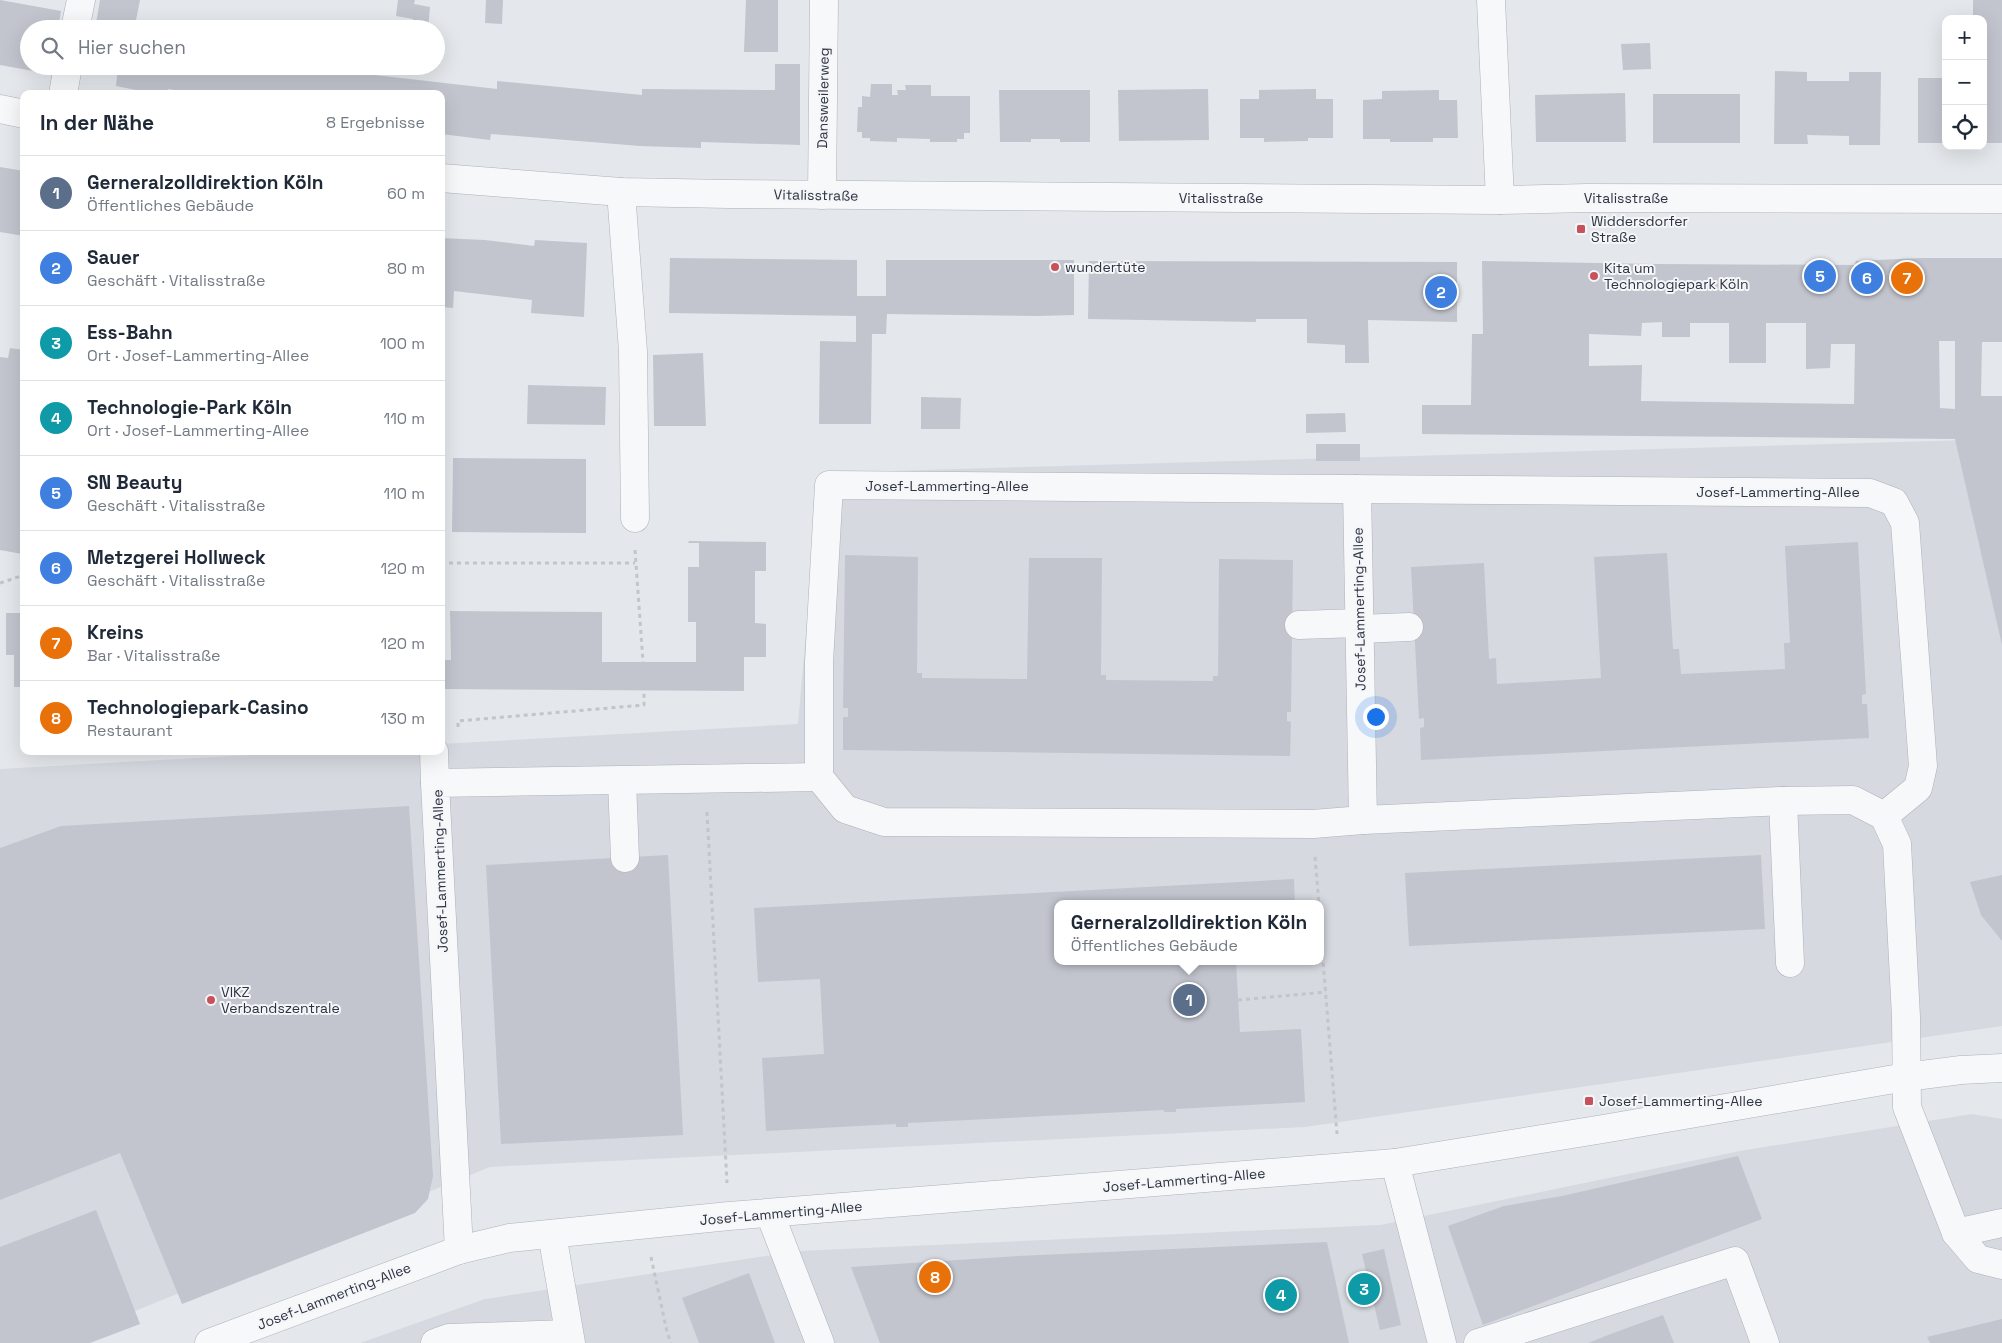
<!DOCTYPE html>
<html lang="de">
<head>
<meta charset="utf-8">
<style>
	:root { --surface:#fff; --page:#f6f6f7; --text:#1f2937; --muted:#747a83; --line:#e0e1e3; --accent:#7c3aed }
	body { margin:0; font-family:"Space Grotesk",sans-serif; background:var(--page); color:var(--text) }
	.controls { position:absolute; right:15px; top:15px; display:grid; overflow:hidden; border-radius:10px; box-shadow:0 5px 20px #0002 }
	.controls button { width:45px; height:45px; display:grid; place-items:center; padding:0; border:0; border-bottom:1px solid var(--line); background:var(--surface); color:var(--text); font:25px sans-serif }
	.you { position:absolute; left:1375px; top:716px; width:18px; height:18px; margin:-12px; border:4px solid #fff; border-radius:50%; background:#1a73e8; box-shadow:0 0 0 8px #1a73e833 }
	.badge { display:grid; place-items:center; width:32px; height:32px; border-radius:50%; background:var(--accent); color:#fff; font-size:16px; font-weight:700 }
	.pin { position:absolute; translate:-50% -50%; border:2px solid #fff; box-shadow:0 1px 5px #0006 }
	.popup { position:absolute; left:1054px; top:900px; width:270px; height:65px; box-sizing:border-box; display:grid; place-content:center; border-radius:10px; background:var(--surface); filter:drop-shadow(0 1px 4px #0005); font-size:16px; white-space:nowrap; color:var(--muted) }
	.popup b { font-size:19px; color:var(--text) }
	.popup::after { content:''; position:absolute; left:50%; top:100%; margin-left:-10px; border:10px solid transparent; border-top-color:var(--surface) }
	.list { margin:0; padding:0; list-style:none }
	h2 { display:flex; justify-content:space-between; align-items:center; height:65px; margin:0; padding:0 20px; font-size:21px }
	h2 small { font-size:16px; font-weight:400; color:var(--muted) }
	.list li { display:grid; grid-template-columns:32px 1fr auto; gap:15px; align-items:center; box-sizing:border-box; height:75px; padding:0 20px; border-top:1px solid var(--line) }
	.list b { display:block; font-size:19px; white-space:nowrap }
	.list p { margin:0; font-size:16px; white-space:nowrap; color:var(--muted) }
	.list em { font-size:16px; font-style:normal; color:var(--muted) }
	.icon { flex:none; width:28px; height:28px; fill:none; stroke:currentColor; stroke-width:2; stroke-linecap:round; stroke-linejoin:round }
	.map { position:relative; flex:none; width:2002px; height:1343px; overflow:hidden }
	.search { position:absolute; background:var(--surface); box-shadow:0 5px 20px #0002; left:20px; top:20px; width:425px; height:55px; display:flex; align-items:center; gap:12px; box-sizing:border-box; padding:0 18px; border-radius:28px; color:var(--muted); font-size:19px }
	.panel { position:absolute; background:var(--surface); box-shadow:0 5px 20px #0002; left:20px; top:90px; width:425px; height:665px; border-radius:10px }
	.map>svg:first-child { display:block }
	.built { fill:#d6d9e0; fill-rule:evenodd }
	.building { fill:#c2c5ce; fill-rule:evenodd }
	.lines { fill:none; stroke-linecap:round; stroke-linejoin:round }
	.minor-casing { stroke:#adb1b9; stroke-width:29 }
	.path { stroke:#c2c5ca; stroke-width:3; stroke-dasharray:4 4; stroke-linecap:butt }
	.minor { stroke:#f7f8fa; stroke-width:28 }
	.poi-dot { fill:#c7525c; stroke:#f4f6f8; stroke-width:2 }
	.labels { text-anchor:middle; stroke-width:4; stroke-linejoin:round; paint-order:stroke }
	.street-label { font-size:14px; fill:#2d3343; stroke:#f4f6f8 }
	.poi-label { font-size:14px; fill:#2d3343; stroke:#f4f6f8; text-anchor:start }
</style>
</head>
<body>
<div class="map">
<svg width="2002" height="1343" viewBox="0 0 2002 1343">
	<rect width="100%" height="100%" fill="#e4e7eb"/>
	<!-- built -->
	<g class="built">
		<path d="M2002 439V1026L1305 1127 490 1167 56 1343H0V769L321 751H441V744L798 724 820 473ZM1058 904H1320V961H1058Z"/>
		<path d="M1972 1114 2002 1119V1343H360L485 1299 799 1251 1380 1225 1740 1151Z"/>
	</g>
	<!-- building -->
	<g class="building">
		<path d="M0 0 61 11 58 29H29V66H51L50 74 0 65Z"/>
		<path d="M100 0H140L136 20 176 26V29H95Z"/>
		<path d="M398 0H415L414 4 430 7 428 29H411L413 19 396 16Z"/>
		<path d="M486 0H503L502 24 485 23Z"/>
		<path d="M746 0H778V52H744Z"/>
		<path d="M1973 0H2002V143H1983V19H1973Z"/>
		<path d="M1650 43 1651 69 1623 70 1621 44Z"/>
		<path d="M775 64H800V145L701 142V148L640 146 491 134 490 140 441 134V94H201L168 89 167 94H156L116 86 118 66H357V73L497 89V81L642 95V89L775 90Z"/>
		<path d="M1775 71 1807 72V81H1849V72H1881L1880 145H1849V136L1807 135 1808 144H1774Z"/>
		<rect x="1918" y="78" width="28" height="65"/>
		<path d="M871 84H892V95H898L897 90H906L905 85H931V96H970V133H964V139H957V142H930V139L897 138V142L870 141V138H862V132H857L858 107H862V96L870 97Z"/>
		<path d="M1208 89 1209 140 1119 141 1118 90Z"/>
		<path d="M1316 89V99H1333V138H1308V141L1264 142V138H1240V99H1259V90Z"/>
		<path d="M999 90H1090V142H1060V139H1031V142H1000Z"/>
		<path d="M1439 90V100H1457L1458 138H1433V142H1390V139H1363V100L1382 99V91Z"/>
		<path d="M1625 93 1626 142H1536L1535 95Z"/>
		<rect x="1653" y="94" width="87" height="49"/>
		<path d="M0 167 24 171V236L0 232Z"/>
		<path d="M441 238 485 240 534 246 535 240 587 243 584 317 531 313 532 300 454 291 453 308 441 307Z"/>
		<path d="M670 258 857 260V296H886V260H1074V315L1037 316 887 314 886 334H872L871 424H819L820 341 856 342V316L669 313Z"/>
		<path d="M1922 258H2002V342H1982L1981 396H2002V645L1955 439 1422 434V405H1471L1472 334H1483L1482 261 1655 264 1855 265 1856 261ZM1662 322V337H1690V323H1729V363H1766V323H1806V369L1830 368 1831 344H1855L1854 404 1641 401 1642 365 1589 366V334L1641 336 1642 323ZM1939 341H1955V409L1940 408Z"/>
		<path d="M1089 261 1457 262V322L1368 320 1369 363H1345V345L1307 343V319H1256V322L1088 319Z"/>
		<path d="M10 348 24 350V481L20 502 24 503V544L22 554 0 550V357L8 358Z"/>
		<path d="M703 353 706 426H654L653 355Z"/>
		<path d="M528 385 606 387 605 425 527 424Z"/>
		<path d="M921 397 961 398 960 429H921Z"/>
		<path d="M1345 413 1346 432 1306 433V414Z"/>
		<rect x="1316" y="444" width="44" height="17"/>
		<path d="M453 458 586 459V533L452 532Z"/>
		<path d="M689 541 766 542V571H755V623L766 624V657H744V691L441 689V660H451L450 611 602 612V662H696V622H688V567H699V543H688Z"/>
		<path d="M1858 542 1866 694 1862 695V704H1867L1869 738 1421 760 1420 728 1424 727V718L1419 719 1411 567 1484 563 1489 659 1496 658 1497 684 1601 678 1594 557 1667 553 1673 649H1679L1681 674 1785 669 1784 643H1790L1785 546Z"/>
		<path d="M845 555 918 557 917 673H922V678L1027 679 1029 558H1102L1101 675H1106V680L1213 681V676H1218L1219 559 1293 560 1291 712H1287V721L1291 722 1290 756 843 750V717H848V708H843Z"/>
		<path d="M6 613H24V687H14V655H6Z"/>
		<path d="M409 806 433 1176 428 1199 415 1213 182 1304 120 1153 0 1200V848L61 826Z"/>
		<path d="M668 855 683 1135 501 1144 486 865Z"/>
		<path d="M1761 855 1765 929 1409 946 1405 873Z"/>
		<path d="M2002 875V941L1981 915 1970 882Z"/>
		<path d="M1294 879 1295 904H1058V961H1236L1240 1032 1301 1029 1305 1102 1176 1109V1112H1164V1110L908 1123V1127H896V1124L766 1131 762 1058 824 1054 820 979 758 982 754 908Z"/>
		<path d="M1738 1156 1762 1219 1483 1325 1448 1226 1504 1206 1562 1196Z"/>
		<path d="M96 1210 140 1324 90 1343H0V1247Z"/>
		<path d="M1327 1242 1349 1343H880L851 1267 1018 1256Z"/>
		<path d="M1384 1249 1401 1325 1380 1330 1362 1254Z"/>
		<path d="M749 1273 775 1343H699L682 1298Z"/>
		<path d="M1663 1315 1674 1343H1588L1616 1332Z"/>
		<path d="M2002 1319V1343H1930L1927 1337Z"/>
	</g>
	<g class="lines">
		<!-- minor casing -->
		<g class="minor-casing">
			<g id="minor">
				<path d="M1491 0 1500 200"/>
				<path d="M75 29 81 0"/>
				<path d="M63 94 68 66"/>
				<path d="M0 109 24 114"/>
				<path d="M441 178 621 192 729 194 1500 200 1587 198 2002 199"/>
				<path d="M621 192 633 351 635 518"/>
				<path d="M822 195 824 0"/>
				<path d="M1357 489 1363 820"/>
				<path d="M1299 625 1359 623"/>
				<path d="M1360 629 1409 627"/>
				<path d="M434 751 435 783"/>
				<path d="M622 781 625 858"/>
				<path d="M1783 801 1790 963"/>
				<path d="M1884 816 1918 788 1923 766 1905 523 1894 502 1870 493 829 485 819 662V777L845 809 884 822 1313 824 1363 820 1783 801 1853 800 1884 816 1897 844 1906 1017 1907 1107 1956 1233 1978 1259 2002 1265"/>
				<path d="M1395 1163 1442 1343"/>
				<path d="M770 1214 820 1343"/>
				<path d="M1956 1233 2002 1223"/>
				<path d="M552 1234 571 1343"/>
				<path d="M459 1250 435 783 819 777"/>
				<path d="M209 1343 459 1250 509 1238 729 1216 1395 1163 1603 1129 1906 1077 1961 1070 2002 1068"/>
				<path d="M435 1343 449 1338 569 1334"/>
				<path d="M1478 1343 1735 1261 1765 1343"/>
			</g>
		</g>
		<!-- path -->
		<g class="path">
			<path d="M635 550 643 662"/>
			<path d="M441 563H635"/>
			<path d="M0 583 24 575"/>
			<path d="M458 727V721L644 705V690"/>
			<path d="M707 812 727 1183"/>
			<path d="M1315 857 1319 904"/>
			<path d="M1320 923 1337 1134"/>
			<path d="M1238 1000 1326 992"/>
			<path d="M651 1257 667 1332 671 1343"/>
		</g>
		<!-- minor -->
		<use href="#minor" class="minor"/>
	</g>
	<!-- markers -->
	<g class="poi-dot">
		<rect x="1576" y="224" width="10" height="10" rx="2.5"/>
		<circle cx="1055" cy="267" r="5"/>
		<circle cx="1594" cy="276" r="5"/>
		<circle cx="211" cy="1000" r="5"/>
		<rect x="1584" y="1096" width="10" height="10" rx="2.5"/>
	</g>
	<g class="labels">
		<!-- street labels -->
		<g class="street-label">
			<text transform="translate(823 98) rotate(-89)" y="5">Dansweilerweg</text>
			<text transform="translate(816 195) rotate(1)" y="5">Vitalisstraße</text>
			<text x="1221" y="203">Vitalisstraße</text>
			<text x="1626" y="203">Vitalisstraße</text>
			<text x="947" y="491">Josef-Lammerting-Allee</text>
			<text x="1778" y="497">Josef-Lammerting-Allee</text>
			<text transform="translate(1359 609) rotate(-91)" y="5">Josef-Lammerting-Allee</text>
			<text transform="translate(440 871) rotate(-92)" y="5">Josef-Lammerting-Allee</text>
			<text transform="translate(1184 1180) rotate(-5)" y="5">Josef-Lammerting-Allee</text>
			<text transform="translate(781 1213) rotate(-5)" y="5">Josef-Lammerting-Allee</text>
			<text transform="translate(334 1296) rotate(-21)" y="5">Josef-Lammerting-Allee</text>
		</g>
		<!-- poi labels -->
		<g class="poi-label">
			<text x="1591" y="226">Widdersdorfer<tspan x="1591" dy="16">Straße</tspan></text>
			<text x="1065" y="272">wundertüte</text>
			<text x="1604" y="273">Kita um<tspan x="1604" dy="16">Technologiepark Köln</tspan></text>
			<text x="221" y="997">VIKZ<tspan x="221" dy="16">Verbandszentrale</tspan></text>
			<text x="1599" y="1106">Josef-Lammerting-Allee</text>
		</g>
	</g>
</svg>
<div class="controls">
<button>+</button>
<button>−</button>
<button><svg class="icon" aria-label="locate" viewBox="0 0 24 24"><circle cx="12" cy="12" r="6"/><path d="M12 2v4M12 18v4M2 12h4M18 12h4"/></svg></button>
</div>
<div class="you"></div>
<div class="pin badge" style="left:1189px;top:1000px;background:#5c6f8a">1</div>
<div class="popup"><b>Gerneralzolldirektion Köln</b>Öffentliches Gebäude</div>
<div class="pin badge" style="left:1441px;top:292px;background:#3f7fe0">2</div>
<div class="pin badge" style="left:1364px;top:1289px;background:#0f9aa8">3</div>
<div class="pin badge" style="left:1281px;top:1295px;background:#0f9aa8">4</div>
<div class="pin badge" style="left:1820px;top:276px;background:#3f7fe0">5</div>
<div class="pin badge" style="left:1867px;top:278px;background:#3f7fe0">6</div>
<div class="pin badge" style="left:1907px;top:278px;background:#e8710a">7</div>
<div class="pin badge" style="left:935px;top:1277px;background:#e8710a">8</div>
<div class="search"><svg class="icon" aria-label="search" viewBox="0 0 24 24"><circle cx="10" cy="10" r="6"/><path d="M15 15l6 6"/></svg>Hier suchen</div>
<section class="panel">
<h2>In der Nähe<small>8 Ergebnisse</small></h2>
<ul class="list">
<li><span class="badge" style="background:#5c6f8a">1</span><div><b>Gerneralzolldirektion Köln</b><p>Öffentliches Gebäude</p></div><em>60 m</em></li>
<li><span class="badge" style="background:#3f7fe0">2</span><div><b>Sauer</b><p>Geschäft · Vitalisstraße</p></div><em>80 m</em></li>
<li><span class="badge" style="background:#0f9aa8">3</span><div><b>Ess-Bahn</b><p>Ort · Josef-Lammerting-Allee</p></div><em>100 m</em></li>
<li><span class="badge" style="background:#0f9aa8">4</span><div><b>Technologie-Park Köln</b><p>Ort · Josef-Lammerting-Allee</p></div><em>110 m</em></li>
<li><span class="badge" style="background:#3f7fe0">5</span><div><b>SN Beauty</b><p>Geschäft · Vitalisstraße</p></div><em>110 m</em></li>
<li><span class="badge" style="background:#3f7fe0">6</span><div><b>Metzgerei Hollweck</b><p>Geschäft · Vitalisstraße</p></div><em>120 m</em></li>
<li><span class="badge" style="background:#e8710a">7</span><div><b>Kreins</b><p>Bar · Vitalisstraße</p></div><em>120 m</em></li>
<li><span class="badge" style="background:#e8710a">8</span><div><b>Technologiepark-Casino</b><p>Restaurant</p></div><em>130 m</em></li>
</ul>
</section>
</div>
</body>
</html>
